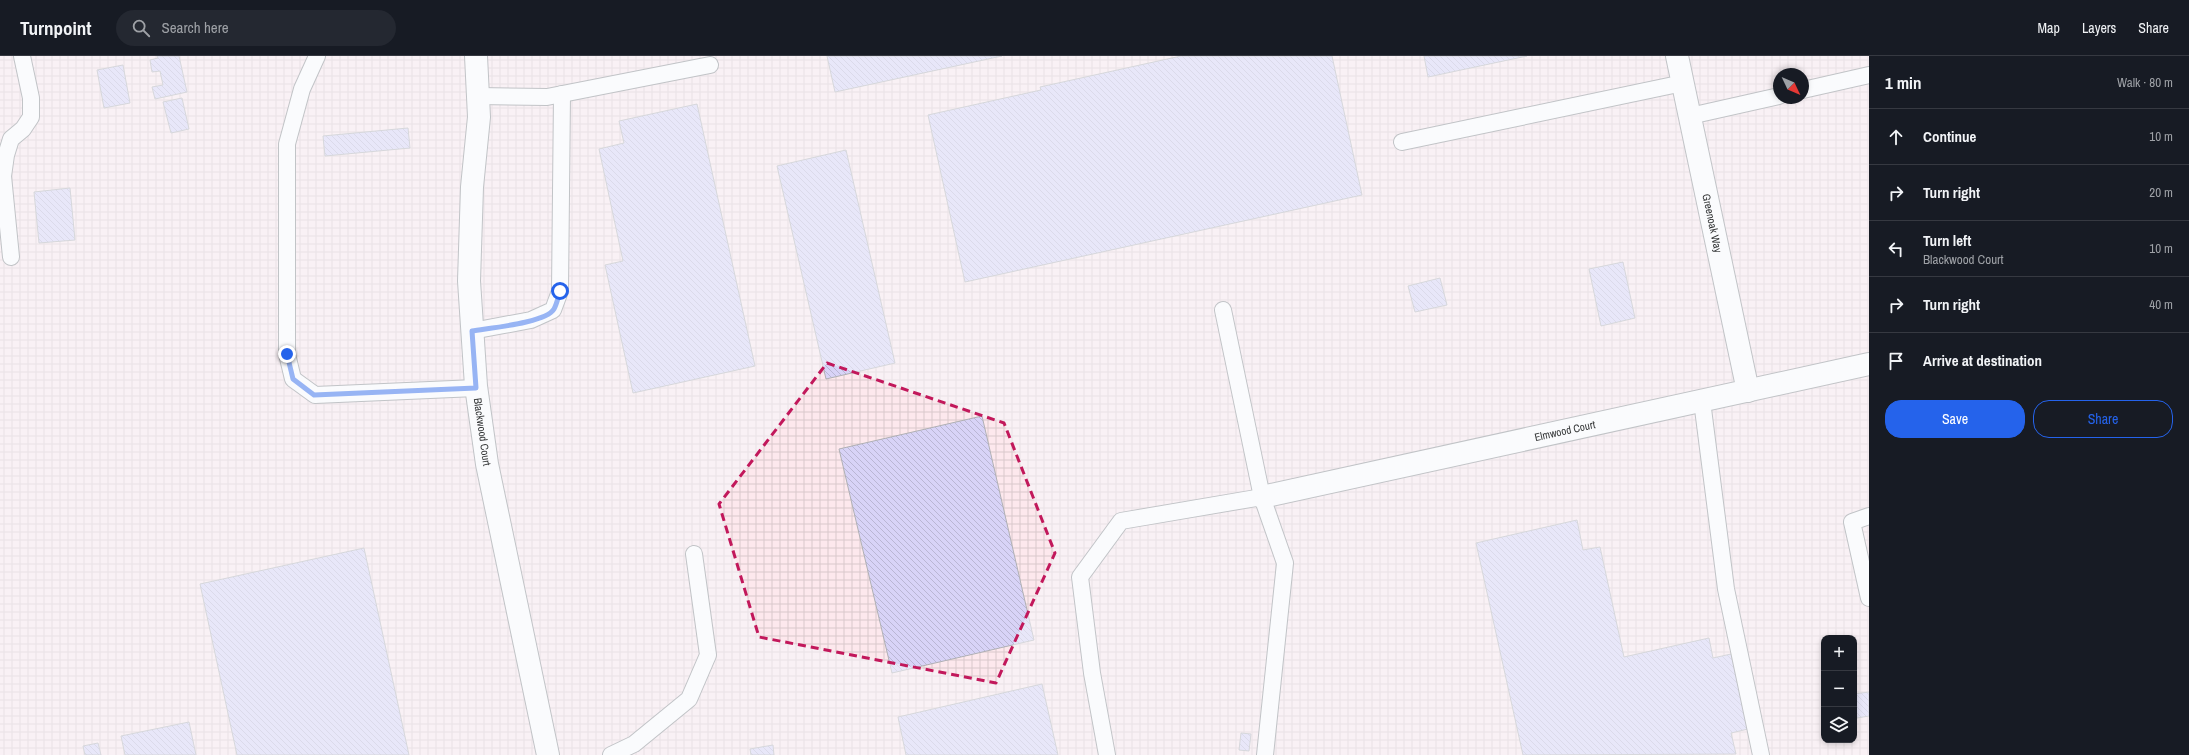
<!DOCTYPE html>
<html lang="en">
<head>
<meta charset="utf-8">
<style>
	:root { --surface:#171b24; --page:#242831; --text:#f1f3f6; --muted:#9ea1a6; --line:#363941; --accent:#2563eb }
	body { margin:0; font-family:"Archivo Narrow",sans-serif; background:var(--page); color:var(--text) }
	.controls { position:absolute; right:12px; bottom:12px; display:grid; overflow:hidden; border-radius:8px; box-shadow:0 2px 6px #0003 }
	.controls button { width:36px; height:36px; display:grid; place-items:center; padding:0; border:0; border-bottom:1px solid var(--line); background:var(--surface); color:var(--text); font:20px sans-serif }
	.compass { position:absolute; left:1773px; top:12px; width:36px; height:36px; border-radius:50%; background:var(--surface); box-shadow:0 2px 6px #0003; rotate:134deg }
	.stop { position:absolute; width:12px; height:12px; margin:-9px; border:3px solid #2563eb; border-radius:50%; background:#fff }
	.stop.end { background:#2563eb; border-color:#fff; box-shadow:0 1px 4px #0008 }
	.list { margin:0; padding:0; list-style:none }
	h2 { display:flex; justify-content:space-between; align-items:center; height:52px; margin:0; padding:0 16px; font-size:17px }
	h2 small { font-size:13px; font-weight:400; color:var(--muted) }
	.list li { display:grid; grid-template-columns:26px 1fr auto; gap:12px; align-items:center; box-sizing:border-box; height:56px; padding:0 16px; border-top:1px solid var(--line) }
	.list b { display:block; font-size:15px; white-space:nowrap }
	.list p { margin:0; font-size:13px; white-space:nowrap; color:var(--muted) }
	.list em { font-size:13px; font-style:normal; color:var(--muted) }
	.actions { display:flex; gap:8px; padding:12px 16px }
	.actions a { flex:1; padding:9px 0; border:1px solid var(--accent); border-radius:16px; text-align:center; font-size:14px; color:var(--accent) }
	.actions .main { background:var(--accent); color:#fff }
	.icon { flex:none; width:22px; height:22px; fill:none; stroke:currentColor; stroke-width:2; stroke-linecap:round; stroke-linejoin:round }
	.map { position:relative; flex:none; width:1869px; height:699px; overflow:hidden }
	header { display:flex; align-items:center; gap:24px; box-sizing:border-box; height:56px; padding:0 20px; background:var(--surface); border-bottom:1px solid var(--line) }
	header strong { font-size:19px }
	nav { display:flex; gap:22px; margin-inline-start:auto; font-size:14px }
	.search { width:280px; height:36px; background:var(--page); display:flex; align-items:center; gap:10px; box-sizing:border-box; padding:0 14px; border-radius:22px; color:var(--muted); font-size:15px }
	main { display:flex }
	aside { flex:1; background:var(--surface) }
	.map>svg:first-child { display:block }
	.industrial { fill:url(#industrial-grid); fill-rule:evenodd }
	.building { fill:url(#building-back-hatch); stroke:#b0b0b4 }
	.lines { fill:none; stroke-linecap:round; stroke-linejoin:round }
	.service-casing { stroke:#828588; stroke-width:18 }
	.minor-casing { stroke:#828588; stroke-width:24 }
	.service { stroke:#fff; stroke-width:16 }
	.minor { stroke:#fff; stroke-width:22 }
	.route { stroke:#2563eb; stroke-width:5 }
	.marked { fill:none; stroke:#c2185b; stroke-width:3; stroke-dasharray:8 5; stroke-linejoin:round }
	.labels { text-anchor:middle; stroke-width:3; stroke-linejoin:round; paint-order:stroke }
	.street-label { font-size:11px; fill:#353738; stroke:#fff }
</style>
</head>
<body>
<header>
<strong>Turnpoint</strong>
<div class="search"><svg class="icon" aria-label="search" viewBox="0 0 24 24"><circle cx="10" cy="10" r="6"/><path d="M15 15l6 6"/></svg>Search here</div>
<nav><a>Map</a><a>Layers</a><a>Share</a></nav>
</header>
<main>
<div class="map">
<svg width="1869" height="699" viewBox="0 0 1869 699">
	<defs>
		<pattern id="industrial-grid" width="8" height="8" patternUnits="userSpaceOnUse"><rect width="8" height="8" fill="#fde8ed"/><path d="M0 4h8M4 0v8" fill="none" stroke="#d9c8cc"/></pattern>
		<pattern id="building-back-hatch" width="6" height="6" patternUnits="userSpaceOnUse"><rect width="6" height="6" fill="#d8d3f7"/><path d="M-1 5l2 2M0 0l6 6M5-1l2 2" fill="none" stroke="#bab6d4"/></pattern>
	</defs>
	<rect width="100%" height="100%" fill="#f5f8fb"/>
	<!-- industrial -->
	<path class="industrial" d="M0 0H1869V699H0ZM1779 18H1803V42H1779ZM1824 582H1854V684H1824Z"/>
	<!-- building -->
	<g class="building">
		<path d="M157 0H179L187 36 155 43 152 31 163 29 160 15 152 16 150 4 158 2Z"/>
		<path d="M827 0H1002L835 36Z"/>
		<path d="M1181 0H1332L1362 139 965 226 928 59 1041 34 1040 31Z"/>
		<path d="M1424 0H1527L1428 21Z"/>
		<path d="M123 9 130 47 104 52 97 14Z"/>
		<path d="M182 42 189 73 171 77 163 46Z"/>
		<path d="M697 48 755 310 633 337 605 209 623 205 599 93 624 87 619 65Z"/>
		<path d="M408 72 410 92 325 100 323 80Z"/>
		<path d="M846 94 895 307 826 323 777 110Z"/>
		<path d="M70 132 75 184 39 187 34 136Z"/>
		<path d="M1623 206 1635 262 1601 270 1589 213Z"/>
		<path d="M1440 222 1447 249 1415 256 1408 230Z"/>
		<path d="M982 360 1034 584 892 617 839 393Z"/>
		<path d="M1577 464 1583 494 1600 491 1624 601 1709 582 1713 602 1731 598 1748 673 1731 677 1736 698 1523 699 1476 487Z"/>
		<path d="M364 492 409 699H237L200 528Z"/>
		<path d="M1042 628 1058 699H906L898 661Z"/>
		<path d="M1869 636V660L1857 662 1854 638Z"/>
		<path d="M189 666 196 699H125L121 680Z"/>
		<path d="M1241 677 1251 678 1249 695 1239 694Z"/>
		<path d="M98 687 101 699H85L83 690Z"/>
		<path d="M773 689 774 699H751L750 693Z"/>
	</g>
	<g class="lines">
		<!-- service casing -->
		<g class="service-casing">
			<g id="service">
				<path d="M317 0 302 33 287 88V298L293 323 315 339 476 332"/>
				<path d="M1803 34 1869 19"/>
				<path d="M478 40 547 41 710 9"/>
				<path d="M1690 60 1779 40"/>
				<path d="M1402 86 1683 27"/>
				<path d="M11 201 3 120 6 99 11 83 23 73 31 61V42L22 0"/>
				<path d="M1223 254 1262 441 1285 507 1265 699"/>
				<path d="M472 275 531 264 553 254 560 235 562 38"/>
				<path d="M1702 345 1726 533 1761 699"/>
				<path d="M1869 460 1852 466 1869 542"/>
				<path d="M611 699 634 688 689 643 708 599 694 498"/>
				<path d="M1107 699 1092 617 1080 521 1121 465 1262 441"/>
			</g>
		</g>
		<!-- minor casing -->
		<g class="minor-casing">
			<g id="minor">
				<path id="s1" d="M476 0 479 61 472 131 469 225 476 330 487 408 548 699"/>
				<path id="s2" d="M1677 0 1748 335"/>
				<path id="s3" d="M1262 441 1869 308"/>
			</g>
		</g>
		<!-- service -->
		<use href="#service" class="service"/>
		<!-- minor -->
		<use href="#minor" class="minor"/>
	</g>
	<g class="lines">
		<!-- route -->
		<path class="route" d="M287 298 293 323 314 339 476 332 472 275C488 272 546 267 554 253 557 248 558 241 560 235"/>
	</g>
	<!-- marked area -->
	<path d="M0 0H1869V699H0ZM827 307 1004 367 1055 497 996 627 759 581 719 448Z" fill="#f5f8fb" fill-opacity=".55" fill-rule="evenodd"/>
	<path class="marked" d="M827 307 1004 367 1055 497 996 627 759 581 719 448Z"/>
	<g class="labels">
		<!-- street labels -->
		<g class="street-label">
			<text dy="4" stroke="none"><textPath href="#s2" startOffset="171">Greenoak Way</textPath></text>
			<text dy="4" stroke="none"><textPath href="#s3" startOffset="310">Elmwood Court</textPath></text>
			<text dy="4" stroke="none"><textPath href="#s1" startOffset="377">Blackwood Court</textPath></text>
		</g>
	</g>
</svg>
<div class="controls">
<button>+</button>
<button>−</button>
<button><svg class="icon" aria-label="layers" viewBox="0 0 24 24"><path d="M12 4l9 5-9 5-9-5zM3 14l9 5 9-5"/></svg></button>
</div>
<svg class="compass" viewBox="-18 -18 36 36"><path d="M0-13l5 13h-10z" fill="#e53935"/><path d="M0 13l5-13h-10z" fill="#9ea1a6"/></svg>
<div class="stop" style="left:560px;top:235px"></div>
<div class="stop end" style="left:287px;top:298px"></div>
</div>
<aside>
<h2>1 min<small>Walk · 80 m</small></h2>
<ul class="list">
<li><svg class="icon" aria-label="ahead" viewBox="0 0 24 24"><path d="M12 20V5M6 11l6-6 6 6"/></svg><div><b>Continue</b></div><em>10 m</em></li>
<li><svg class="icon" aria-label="right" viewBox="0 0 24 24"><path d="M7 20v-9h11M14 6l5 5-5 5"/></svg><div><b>Turn right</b></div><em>20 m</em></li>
<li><svg class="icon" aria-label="left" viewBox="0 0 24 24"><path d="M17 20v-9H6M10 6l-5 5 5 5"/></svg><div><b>Turn left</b><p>Blackwood Court</p></div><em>10 m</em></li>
<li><svg class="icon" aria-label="right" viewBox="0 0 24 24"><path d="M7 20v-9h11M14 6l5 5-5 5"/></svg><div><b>Turn right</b></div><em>40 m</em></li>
<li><svg class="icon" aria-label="arrive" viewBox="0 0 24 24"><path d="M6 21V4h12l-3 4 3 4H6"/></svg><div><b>Arrive at destination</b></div></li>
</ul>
<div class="actions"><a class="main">Save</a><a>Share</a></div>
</aside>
</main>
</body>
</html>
